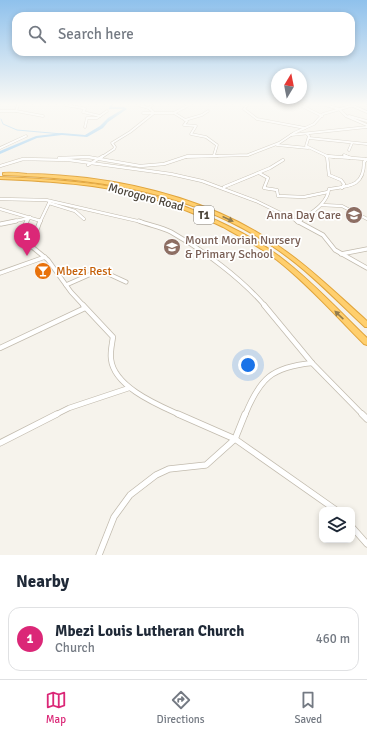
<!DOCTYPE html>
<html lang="en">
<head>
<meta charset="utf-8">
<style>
	:root { --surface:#fff; --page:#f2f2f3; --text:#1f2937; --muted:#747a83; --line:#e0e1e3; --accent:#db2777 }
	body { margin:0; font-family:Signika,sans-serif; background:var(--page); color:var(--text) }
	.controls { position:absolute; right:12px; bottom:12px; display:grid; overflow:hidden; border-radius:8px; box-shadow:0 2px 6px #0003 }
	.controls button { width:36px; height:36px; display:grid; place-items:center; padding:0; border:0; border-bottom:1px solid var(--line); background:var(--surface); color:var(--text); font:20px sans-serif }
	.compass { position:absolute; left:271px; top:68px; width:36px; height:36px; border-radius:50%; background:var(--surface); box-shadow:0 2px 6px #0003; rotate:10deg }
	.you { position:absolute; left:248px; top:365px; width:14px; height:14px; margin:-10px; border:3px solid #fff; border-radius:50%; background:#1a73e8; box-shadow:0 0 0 6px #1a73e833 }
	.badge { display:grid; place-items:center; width:26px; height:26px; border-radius:50%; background:var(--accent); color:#fff; font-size:13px; font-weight:700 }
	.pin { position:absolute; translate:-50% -33px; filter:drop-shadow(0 1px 2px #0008) }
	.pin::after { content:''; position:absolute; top:21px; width:14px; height:12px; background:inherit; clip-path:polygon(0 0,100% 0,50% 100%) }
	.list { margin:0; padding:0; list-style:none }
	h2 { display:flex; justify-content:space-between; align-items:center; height:52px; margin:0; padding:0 16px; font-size:17px }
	h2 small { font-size:13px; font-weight:400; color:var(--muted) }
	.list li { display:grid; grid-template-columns:26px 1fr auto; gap:12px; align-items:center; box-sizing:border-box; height:64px; margin:0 8px 8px; padding:0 8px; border:1px solid var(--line); border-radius:12px }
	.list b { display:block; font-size:15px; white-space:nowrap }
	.list p { margin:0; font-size:13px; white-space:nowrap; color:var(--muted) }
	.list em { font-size:13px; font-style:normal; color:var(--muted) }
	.icon { flex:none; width:22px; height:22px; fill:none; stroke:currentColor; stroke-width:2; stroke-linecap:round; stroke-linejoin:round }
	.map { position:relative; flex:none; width:367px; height:555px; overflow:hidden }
	.search { position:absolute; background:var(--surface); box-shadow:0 2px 6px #0003; left:12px; right:12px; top:12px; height:44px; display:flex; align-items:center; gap:10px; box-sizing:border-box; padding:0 14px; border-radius:12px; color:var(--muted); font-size:15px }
	.sheet { height:124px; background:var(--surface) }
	nav { display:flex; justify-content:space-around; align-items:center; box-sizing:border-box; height:56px; border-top:1px solid var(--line); background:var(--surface); font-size:11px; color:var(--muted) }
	nav a { display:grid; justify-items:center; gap:2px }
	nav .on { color:var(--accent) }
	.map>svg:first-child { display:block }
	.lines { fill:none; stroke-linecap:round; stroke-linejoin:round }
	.stream { stroke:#a9d4f2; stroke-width:1 }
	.river { fill:#a9d4f2; fill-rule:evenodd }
	.street-far4-casing { stroke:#c2bbae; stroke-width:3 }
	.street-far3-casing { stroke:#c2bbae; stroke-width:3.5 }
	.street-far2-casing { stroke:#c2bbae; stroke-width:5 }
	.street-far1-casing { stroke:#c2bbae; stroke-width:6 }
	.street-casing { stroke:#c2bbae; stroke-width:7 }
	.highway-casing { stroke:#e0a43c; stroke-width:2 }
	.street-far4 { stroke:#fff; stroke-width:2 }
	.street-far3 { stroke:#fff; stroke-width:2.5 }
	.street-far2 { stroke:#fff; stroke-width:3.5 }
	.street-far1 { stroke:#fff; stroke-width:4.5 }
	.street { stroke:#fff; stroke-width:5.5 }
	.highway { fill:#ffcf6e; fill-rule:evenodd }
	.oneway { fill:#937c4e }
	.labels { text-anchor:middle; stroke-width:3.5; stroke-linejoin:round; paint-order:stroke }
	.shield { fill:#fff; stroke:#817c74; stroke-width:1 }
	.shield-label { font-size:11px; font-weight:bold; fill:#4b4439 }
	.street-label { font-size:12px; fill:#4b4439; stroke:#fff }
	.education-label { font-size:12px; fill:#785e54; stroke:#fff; text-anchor:end }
	.food-label { font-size:12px; fill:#c56008; stroke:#fff; text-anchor:start }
</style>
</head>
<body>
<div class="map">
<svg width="367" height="555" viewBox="0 0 367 555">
	<rect width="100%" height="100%" fill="#f6f3ec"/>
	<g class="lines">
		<!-- stream -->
		<path class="stream" d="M1 119 3 124 17 130 62 134"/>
		<!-- river -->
		<path class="river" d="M110 105H113L112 107H124L127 109 108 122 103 128 87 137 62 135 37 138 0 154V151L36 136 62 133 85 135 100 126 108 118 123 109H109Z"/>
		<!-- street-far4 casing -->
		<g class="street-far4-casing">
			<g id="street-far4">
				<path d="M65 105 83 108 85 109 83 112 100 116"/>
				<path d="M138 105 149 108"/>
				<path d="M152 105 149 108 154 113"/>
				<path d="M247 105 244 109 257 119 305 128"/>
				<path d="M300 105 322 116"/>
				<path d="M326 105 339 109 346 116 367 125"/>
				<path d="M353 106 367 112"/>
				<path d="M0 111H16L18 105"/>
				<path d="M16 111 43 116"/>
				<path d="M143 113H153"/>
				<path d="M174 113 189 105"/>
				<path d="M349 116 367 121"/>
				<path d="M185 120 202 115 208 111"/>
				<path d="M85 127 87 118H97L107 111"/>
				<path d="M307 134 309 136 306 146 327 156 334 157"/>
				<path d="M291 135 367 127"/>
				<path d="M309 138 367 144"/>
				<path d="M277 145 308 148"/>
				<path d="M0 148 26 136"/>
				<path d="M349 150 352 143"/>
				<path d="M344 155 348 157"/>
				<path d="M102 157 114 149 115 147 112 143 130 132 154 113H174L187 121 184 125 196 126 191 134 206 137 217 145 214 155"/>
				<path d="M186 157 248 155 279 143 294 133 314 124 323 114 354 105"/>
			</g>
		</g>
		<!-- street-far3 casing -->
		<g class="street-far3-casing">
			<g id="street-far3">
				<path d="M326 156 365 159"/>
				<path d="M327 156 329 175 341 180 344 184 342 188"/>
				<path d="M345 156 351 158"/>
				<path d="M59 158 88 157 140 166 164 164 188 156H217"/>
				<path d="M88 165 103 156"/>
				<path d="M0 166 23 159 69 160 171 174 202 181 256 201 299 222"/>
				<path d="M259 173 268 178 264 188 277 190 278 196 304 197 328 192"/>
				<path d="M224 187 270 168 283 160"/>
				<path d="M0 199 46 200 142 222"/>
				<path d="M49 203 75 211 84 219"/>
				<path d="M321 205 342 206 367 219"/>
				<path d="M0 209 41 221"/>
				<path d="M11 222 29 218"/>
				<path d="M26 222 30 217"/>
				<path d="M40 222 50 201"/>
				<path d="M298 222C310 213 327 205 329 189 349 186 364 187 364 162L367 159"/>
			</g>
		</g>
		<!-- street-far2 casing -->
		<g class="street-far2-casing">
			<g id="street-far2">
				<path d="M27 221 20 235 22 239 32 241"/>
				<path d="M40 221 31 246 48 260 71 292 84 306"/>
				<path d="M139 221C149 225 161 227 171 232 203 250 241 278 265 306"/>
				<path d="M297 221 323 235 335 250 367 268"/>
				<path d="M298 222 300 221"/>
				<path d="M1 224 16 221"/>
				<path d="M341 254 367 249"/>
				<path d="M0 273 45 257"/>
				<path d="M66 285 100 270 126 282"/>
			</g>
		</g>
		<!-- street-far1 casing -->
		<g class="street-far1-casing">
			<g id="street-far1">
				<path d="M83 305 113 337C112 344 110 352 111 359 114 387 158 405 180 415"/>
				<path d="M264 305 312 363 363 415"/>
				<path d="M0 348 85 308"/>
				<path d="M55 415 69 408 129 388"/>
				<path d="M245 415C260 378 272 367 312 363"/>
			</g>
		</g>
		<!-- street casing -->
		<g class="street-casing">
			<g id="street">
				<path d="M178 414 235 439 336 510"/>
				<path d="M362 414 367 419"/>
				<path d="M0 443 57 414"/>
				<path d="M352 527 367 544"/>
				<path d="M99 555 114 517 130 495 156 475 169 469 206 465 235 439 245 414"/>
			</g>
		</g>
		<!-- highway casing -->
		<g class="highway-casing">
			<g id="highway">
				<path d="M3 173C10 172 19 173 27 174 47 174 67 176 87 178 157 187 227 208 284 250 314 271 340 297 367 321V327H365C337 301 310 272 278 250 195 192 103 179 4 175H3Z"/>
				<path d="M0 177C50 179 101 182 150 195 176 202 202 213 226 225 245 234 264 245 280 257 312 281 339 311 367 338V345L364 344C336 316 309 285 277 260 260 247 241 237 223 227 198 215 173 204 147 197 99 184 49 181 0 179Z"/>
			</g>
		</g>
		<!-- street-far4 -->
		<use href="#street-far4" class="street-far4"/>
		<!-- street-far3 -->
		<use href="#street-far3" class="street-far3"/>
		<!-- street-far2 -->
		<use href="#street-far2" class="street-far2"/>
		<!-- street-far1 -->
		<use href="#street-far1" class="street-far1"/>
		<!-- street -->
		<use href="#street" class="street"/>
		<!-- highway -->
		<use href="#highway" class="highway"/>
	</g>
	<!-- one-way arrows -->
	<defs><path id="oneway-solid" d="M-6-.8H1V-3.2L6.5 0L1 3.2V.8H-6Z"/></defs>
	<g class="oneway">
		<use href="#oneway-solid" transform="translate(228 219) rotate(25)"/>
		<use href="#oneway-solid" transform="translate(339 315) rotate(-137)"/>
	</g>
	<!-- sky -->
	<linearGradient id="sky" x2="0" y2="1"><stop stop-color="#8fc1ec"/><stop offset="0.57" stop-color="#fbfaf6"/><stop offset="1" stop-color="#fbfaf6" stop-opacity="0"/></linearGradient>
	<rect width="367" height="183" fill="url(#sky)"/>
	<!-- icons -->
	<defs>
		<g id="school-disc" transform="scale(0.9)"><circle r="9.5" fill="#8d6e63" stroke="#fff"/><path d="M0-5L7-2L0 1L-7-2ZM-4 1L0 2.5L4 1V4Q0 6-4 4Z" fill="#fff"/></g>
		<g id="bar-disc" transform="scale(0.9)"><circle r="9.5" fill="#e8710a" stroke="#fff"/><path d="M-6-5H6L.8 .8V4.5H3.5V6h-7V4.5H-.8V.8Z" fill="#fff"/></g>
	</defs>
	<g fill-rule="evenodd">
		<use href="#school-disc" x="354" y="215"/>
		<use href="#school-disc" x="172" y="247"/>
		<use href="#bar-disc" x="43" y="271"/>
	</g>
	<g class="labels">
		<!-- shield labels -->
		<rect class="shield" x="194" y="206" width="20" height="18" rx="3"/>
		<g class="shield-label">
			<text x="204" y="219">T1</text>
		</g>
		<!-- street labels -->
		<g class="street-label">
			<text transform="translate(146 197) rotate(15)" y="4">Morogoro Road</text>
		</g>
		<!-- education labels -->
		<g class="education-label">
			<text x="341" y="219">Anna Day Care</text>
			<text x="185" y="244" text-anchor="start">Mount Moriah Nursery<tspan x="185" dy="14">&amp; Primary School</tspan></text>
		</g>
		<!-- food labels -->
		<g class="food-label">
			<text x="56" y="275">Mbezi Rest</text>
		</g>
	</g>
</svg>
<div class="controls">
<button><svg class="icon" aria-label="layers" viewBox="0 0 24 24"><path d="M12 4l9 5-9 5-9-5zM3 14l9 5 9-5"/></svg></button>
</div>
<svg class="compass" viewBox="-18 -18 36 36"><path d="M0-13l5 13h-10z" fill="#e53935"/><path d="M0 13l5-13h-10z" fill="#747a83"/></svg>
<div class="you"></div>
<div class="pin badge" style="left:27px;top:256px">1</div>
<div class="search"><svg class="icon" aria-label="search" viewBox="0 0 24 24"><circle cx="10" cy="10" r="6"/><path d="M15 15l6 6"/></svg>Search here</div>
</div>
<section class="sheet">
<h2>Nearby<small></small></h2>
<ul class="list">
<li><span class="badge">1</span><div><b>Mbezi Louis Lutheran Church</b><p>Church</p></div><em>460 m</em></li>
</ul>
</section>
<nav>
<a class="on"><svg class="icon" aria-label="map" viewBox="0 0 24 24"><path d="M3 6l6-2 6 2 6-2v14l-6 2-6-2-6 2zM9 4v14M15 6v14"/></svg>Map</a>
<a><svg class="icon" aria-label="directions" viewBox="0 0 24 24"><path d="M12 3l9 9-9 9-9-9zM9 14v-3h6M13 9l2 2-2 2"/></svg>Directions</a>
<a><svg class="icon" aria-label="saved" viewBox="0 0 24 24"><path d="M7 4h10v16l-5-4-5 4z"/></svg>Saved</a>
</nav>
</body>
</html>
